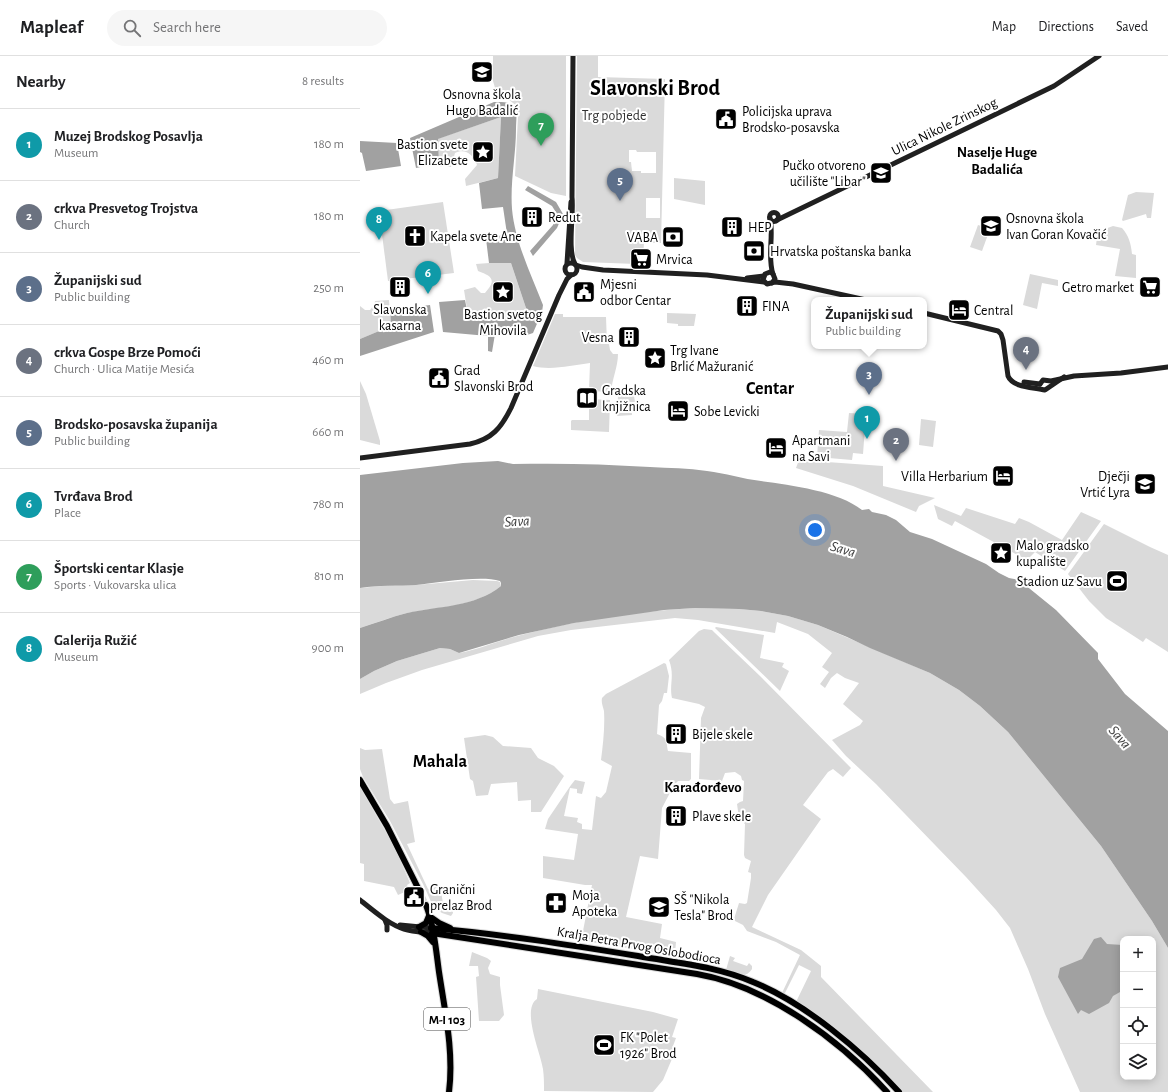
<!DOCTYPE html>
<html lang="en">
<head>
<meta charset="utf-8">
<style>
	:root { --surface:#fff; --page:#f6f6f6; --text:#202124; --muted:#757577; --line:#e0e0e0; --accent:#000 }
	body { margin:0; font-family:"Alegreya Sans",sans-serif; background:var(--page); color:var(--text) }
	.controls { position:absolute; right:12px; bottom:12px; display:grid; overflow:hidden; border-radius:8px; box-shadow:0 2px 10px #0003 }
	.controls button { width:36px; height:36px; display:grid; place-items:center; padding:0; border:0; border-bottom:1px solid var(--line); background:var(--surface); color:var(--text); font:20px sans-serif }
	.you { position:absolute; left:455px; top:474px; width:14px; height:14px; margin:-10px; border:3px solid #fff; border-radius:50%; background:#1a73e8; box-shadow:0 0 0 6px #1a73e833 }
	.badge { display:grid; place-items:center; width:26px; height:26px; border-radius:50%; background:var(--accent); color:#fff; font-size:13px; font-weight:700 }
	.pin { position:absolute; translate:-50% -33px; filter:drop-shadow(0 1px 2px #0008) }
	.pin::after { content:''; position:absolute; top:21px; width:14px; height:12px; background:inherit; clip-path:polygon(0 0,100% 0,50% 100%) }
	.popup { position:absolute; left:451px; top:241px; width:116px; height:52px; box-sizing:border-box; display:grid; place-content:center; border-radius:8px; background:var(--surface); filter:drop-shadow(0 1px 3px #0005); font-size:13px; white-space:nowrap; color:var(--muted) }
	.popup b { font-size:15px; color:var(--text) }
	.popup::after { content:''; position:absolute; left:50%; top:100%; margin-left:-8px; border:8px solid transparent; border-top-color:var(--surface) }
	.list { margin:0; padding:0; list-style:none }
	h2 { display:flex; justify-content:space-between; align-items:center; height:52px; margin:0; padding:0 16px; font-size:17px }
	h2 small { font-size:13px; font-weight:400; color:var(--muted) }
	.list li { display:grid; grid-template-columns:26px 1fr auto; gap:12px; align-items:center; box-sizing:border-box; height:72px; padding:0 16px; border-top:1px solid var(--line) }
	.list b { display:block; font-size:15px; white-space:nowrap }
	.list p { margin:0; font-size:13px; white-space:nowrap; color:var(--muted) }
	.list em { font-size:13px; font-style:normal; color:var(--muted) }
	.icon { flex:none; width:22px; height:22px; fill:none; stroke:currentColor; stroke-width:2; stroke-linecap:round; stroke-linejoin:round }
	.map { position:relative; flex:none; width:808px; height:1036px; overflow:hidden }
	header { display:flex; align-items:center; gap:24px; box-sizing:border-box; height:56px; padding:0 20px; background:var(--surface); border-bottom:1px solid var(--line) }
	header strong { font-size:19px }
	nav { display:flex; gap:22px; margin-inline-start:auto; font-size:14px }
	.search { width:280px; height:36px; background:var(--page); display:flex; align-items:center; gap:10px; box-sizing:border-box; padding:0 14px; border-radius:22px; color:var(--muted); font-size:15px }
	main { display:flex }
	aside { flex:1; background:var(--surface) }
	.map>svg:first-child { display:block }
	.green { fill:#dadada; fill-rule:evenodd }
	.water { fill:#a1a1a1 }
	.lines { fill:none; stroke-linecap:round; stroke-linejoin:round }
	.primary-tunnel { stroke:#d9d9d9; stroke-width:6; stroke-dasharray:6 3; stroke-linecap:butt }
	.primary-casing { stroke:#dbdbdb; stroke-width:8 }
	.secondary { stroke:#202020; stroke-width:5 }
	.primary { stroke:#000; stroke-width:6 }
	.labels { text-anchor:middle; stroke-width:4; stroke-linejoin:round; paint-order:stroke }
	.shield { fill:#fff; stroke:#4c4c4c; stroke-width:1 }
	.shield-label { font-size:13px; font-weight:bold; fill:#000 }
	.poi-label { font-size:14px; fill:#000; stroke:#fff; text-anchor:start }
	.park-label { font-size:14px; fill:#313131; stroke:#fff }
	.street-label { font-size:14px; fill:#000; stroke:#fff }
	.neighbourhood-label { font-size:15px; font-weight:bold; fill:#000; stroke:#fff }
	.water-label { font-size:15px; font-style:italic; fill:#424242; stroke:#fff }
	.district-label { font-size:18px; font-weight:bold; fill:#000; stroke:#fff }
	.town-label { font-size:22px; font-weight:bold; fill:#000; stroke:#fff }
</style>
</head>
<body>
<header>
<strong>Mapleaf</strong>
<div class="search"><svg class="icon" aria-label="search" viewBox="0 0 24 24"><circle cx="10" cy="10" r="6"/><path d="M15 15l6 6"/></svg>Search here</div>
<nav><a>Map</a><a>Directions</a><a>Saved</a></nav>
</header>
<main>
<aside>
<h2>Nearby<small>8 results</small></h2>
<ul class="list">
<li><span class="badge" style="background:#0f9aa8">1</span><div><b>Muzej Brodskog Posavlja</b><p>Museum</p></div><em>180 m</em></li>
<li><span class="badge" style="background:#6b7280">2</span><div><b>crkva Presvetog Trojstva</b><p>Church</p></div><em>180 m</em></li>
<li><span class="badge" style="background:#5c6f8a">3</span><div><b>Županijski sud</b><p>Public building</p></div><em>250 m</em></li>
<li><span class="badge" style="background:#6b7280">4</span><div><b>crkva Gospe Brze Pomoći</b><p>Church · Ulica Matije Mesića</p></div><em>460 m</em></li>
<li><span class="badge" style="background:#5c6f8a">5</span><div><b>Brodsko-posavska županija</b><p>Public building</p></div><em>660 m</em></li>
<li><span class="badge" style="background:#0f9aa8">6</span><div><b>Tvrđava Brod</b><p>Place</p></div><em>780 m</em></li>
<li><span class="badge" style="background:#2e9e5b">7</span><div><b>Športski centar Klasje</b><p>Sports · Vukovarska ulica</p></div><em>810 m</em></li>
<li><span class="badge" style="background:#0f9aa8">8</span><div><b>Galerija Ružić</b><p>Museum</p></div><em>900 m</em></li>
</ul>
</aside>
<div class="map">
<svg width="808" height="1036" viewBox="0 0 808 1036">
	<rect width="100%" height="100%" fill="#fff"/>
	<!-- green -->
	<g class="green">
		<path d="M133 0H206V140L191 137 155 120 158 60 157 50 149 44 138 42 133 25Z"/>
		<path d="M217 0H238V21L305 23 301 187H284L283 201H277L276 208 223 206 217 202 215 199ZM269 94H276L277 96H296V117H281V115H272L271 106H269ZM286 142H300V162H286Z"/>
		<path d="M141 61 138 122 106 130 105 123 117 109C114 99 105 92 95 97L91 111H80L77 83Z"/>
		<path d="M314 122 345 125V149L314 143Z"/>
		<path d="M776 136 794 137 791 162H787L786 158 763 165 762 164 768 139Z"/>
		<path d="M83 146 94 217 28 225 19 155Z"/>
		<path d="M618 169 630 173 622 195 610 191Z"/>
		<path d="M753 170 762 172C769 180 771 188 772 198L776 199V222L755 220 760 193 736 189 738 174 745 173Z"/>
		<path d="M129 207H151L170 264 108 259 104 234 115 231 121 237H125C137 224 132 220 118 215L116 208Z"/>
		<path d="M670 218 698 224V230L682 227 677 253 663 249Z"/>
		<path d="M29 244 31 270 0 283V250L5 254H10L14 249 15 245Z"/>
		<path d="M307 257 336 258 334 270H318V268L307 267Z"/>
		<path d="M195 258H203V261H246L247 288H249L250 294 253 298H258C258 311 252 323 251 336L229 335 230 307C212 309 191 315 173 310Z"/>
		<path d="M0 325 6 338 20 385V389L0 384Z"/>
		<path d="M258 340H274L275 346H271L272 359 257 360Z"/>
		<path d="M229 343 250 344 249 376 211 374V365L212 364H229Z"/>
		<path d="M489 357 506 358 503 398 493 397 492 404 457 401 459 374 487 376Z"/>
		<path d="M561 363 576 365 573 391 559 389Z"/>
		<path d="M439 404 523 410V430L575 442 559 450 556 456 493 430 436 412Z"/>
		<path d="M574 449 601 460 606 452 655 468 659 462 669 466 702 484 721 456 741 465 705 515 675 496 667 504 595 465 592 470 578 463Z"/>
		<path d="M744 468 790 491 808 499V596L786 582 783 586 746 562 729 545 708 518Z"/>
		<path d="M113 524 137 525 140 526 141 530C115 551 79 551 47 557 31 561 15 567 0 572V532L33 529H56Z"/>
		<path d="M335 552 379 553 401 555 428 560 458 569 570 617 599 634 620 650 648 676 741 790 792 865 808 892V1036H720L685 958 668 913 650 872 636 854 606 821 516 728 486 700 472 684 500 669 503 665 483 648 499 627 485 622 477 617 471 622 465 632 460 628 469 616 462 611 472 597 448 578 417 566 415 577 338 564 315 562 211 574 178 580 62 614 26 627 0 638V623L14 615 37 605 80 592 90 593 99 597C120 593 140 584 161 579 217 564 276 555 335 552ZM763 883H793V1021H763Z"/>
		<path d="M356 571 404 579 400 602 424 607 422 611 429 615 420 635 355 572Z"/>
		<path d="M344 573 352 574 355 577 400 620 491 712 483 721 473 713 468 716 443 749 461 763 408 839 392 871 441 894 461 910V921L573 1036H542L522 1015 436 946 451 915 439 909 424 939 422 937 440 899 416 886 387 875 383 869 375 865 374 863 379 847 385 848 387 847 391 822V817L388 816 391 805 385 802 384 799 385 768 379 762 377 748 380 746 383 745 384 725 382 724 381 720 375 716 365 717 362 725 339 723 341 662 345 651 339 648 312 642C309 628 315 620 309 604L339 575Z"/>
		<path d="M304 607 306 608 309 620 307 637H304L302 645 299 649 297 678C308 682 306 685 308 695L331 697V723L329 725H318L314 729 302 752 298 803 280 800 266 861 302 868 300 882 316 886 315 897 313 899 224 885V881L222 880 232 829H225L183 822V800L214 804 218 778 185 773 188 763 211 729 215 724 225 726 222 738 217 737V733L210 732 204 760 218 762 217 766 222 768V773L232 774 236 740 241 742 246 736 252 710 241 704C243 688 245 671 244 655 243 650 241 647 242 642L246 638Z"/>
		<path d="M125 679 133 681 143 690 171 692 178 702 194 710 204 720 181 756H171V744L158 745 157 726 131 728 128 739 116 740 113 725 110 723 104 682Z"/>
		<path d="M0 692 5 694 22 693 30 743 34 748 48 745 55 786 47 788 68 833 80 830 83 847 92 850 93 857 91 860 82 857 76 853 72 848 63 828 30 765 3 721 0 713Z"/>
		<path d="M0 731 35 792 50 827 47 829 49 834 38 839 34 831 4 825V808L0 807Z"/>
		<path d="M112 896 127 902 131 905 128 912 130 918 140 921V929L144 959 139 965H119L116 921 119 920 118 910H109Z"/>
		<path d="M370 900 375 902 373 905 387 910 389 907 392 910V913C385 924 376 917 366 914Z"/>
		<path d="M178 933 293 956 318 963 312 981 316 982 313 990 317 991 303 1024 293 1036 184 1035C184 1028 184 1020 183 1013 181 998 161 953 177 943Z"/>
	</g>
	<!-- water -->
	<g class="water">
		<path d="M134 46C142 46 153 45 156 54 157 60 156 67 156 73 156 99 150 126 152 153 155 186 171 218 183 249L182 256 173 277 167 279 135 278 132 296 128 295V280L83 276 79 246 105 244 108 259 170 264 151 207H129L126 183 147 178 143 151 122 153 119 127 138 122 141 61 78 83 79 107 56 112 50 82Z"/>
		<path d="M0 85 37 87 41 110 6 115 2 97 0 96Z"/>
		<path d="M168 130 196 146 203 158 197 172 173 200 170 195 193 169 197 158 192 150 165 134Z"/>
		<path d="M70 249 74 276 0 300V283L31 270 30 254Z"/>
		<path d="M138 405 153 408C199 407 244 408 290 411 309 412 328 412 347 415 365 417 383 423 401 425 430 429 479 435 502 454L509 453 512 456 526 459 536 464 550 476 572 483 626 508 639 517 649 522 659 524 696 554 738 597V603L765 638 808 675V892L792 865 741 790 648 676 620 650 599 634 570 617 510 592 487 581 458 569 428 560 401 555 379 553 335 552 304 554 214 567 159 579 99 597 90 593 80 592 37 605 14 615 0 623V572C16 567 31 561 47 557 79 550 115 551 141 530V527L140 525C120 519 78 527 56 529 37 530 19 529 0 532V419L103 407Z"/>
		<path d="M741 881 747 888 763 889V925L760 936 753 940 749 947 729 958 721 954 718 958 698 921 700 912 722 903 734 883Z"/>
	</g>
	<g class="lines">
		<!-- primary-tunnel -->
		<path class="primary-tunnel" d="M58 832 66 849"/>
		<!-- primary casing -->
		<g class="primary-casing">
			<g id="primary">
				<path d="M0 724 27 770 58 832"/>
				<path d="M66 849C74 870 76 894 79 916 85 956 94 996 89 1036"/>
				<path d="M69 860 79 867 90 872"/>
				<path d="M59 871 66 867 69 860"/>
				<path d="M71 872C141 878 210 889 278 900 317 907 356 910 393 926 445 947 502 995 539 1036"/>
				<path d="M61 876 68 880 73 886"/>
				<path d="M72 877 337 918C407 930 480 984 527 1036"/>
			</g>
		</g>
		<!-- secondary -->
		<g class="secondary">
			<path d="M213 0 212 141C214 159 207 194 215 208"/>
			<circle cx="414" cy="161" r="4.5"/>
			<path d="M410 162C414 180 407 201 413 218"/>
			<path d="M417 164 694 30 739 0"/>
			<circle cx="211" cy="213" r="6"/>
			<path d="M207 207 211 146"/>
			<path d="M216 209 222 211 243 214 347 219 404 226"/>
			<path d="M387 222 404 220"/>
			<path d="M412 227 415 223 413 218 410 216 405 218 403 224 407 228 415 226 433 228 506 244"/>
			<path d="M564 257 638 275 641 278 643 284 648 320C653 332 674 331 685 334L704 321"/>
			<path d="M664 326 680 328"/>
			<path d="M680 328 683 324 691 325 714 320 761 317 808 311"/>
			<path d="M0 402 110 388C132 383 141 372 151 352L199 239 207 223 211 219"/>
			<path d="M0 844C13 854 28 868 44 873 53 876 63 876 72 877"/>
			<path d="M25 864 27 869V874"/>
			<path d="M40 869 71 872"/>
		</g>
		<!-- primary -->
		<use href="#primary" class="primary"/>
	</g>
	<!-- icons -->
	<defs>
		<g id="school-square" transform="scale(1.15)"><rect x="-9" y="-9" width="18" height="18" rx="4" fill="#000" stroke="#fff"/><path d="M0-5L7-2L0 1L-7-2ZM-4 1L0 2.5L4 1V4Q0 6-4 4Z" fill="#fff"/></g>
		<g id="civic-square" transform="scale(1.15)"><rect x="-9" y="-9" width="18" height="18" rx="4" fill="#000" stroke="#fff"/><path d="M-.6-6.5H3V-4.5H.6V-3L4-1V1h2V6H-6V1h2V-1L-.6-3ZM-1.2 2.5V6h2.4V2.5Z" fill="#fff"/></g>
		<g id="sight-square" transform="scale(1.15)"><rect x="-9" y="-9" width="18" height="18" rx="4" fill="#000" stroke="#fff"/><path d="M0-6L1.8-2.2L6-1.7L2.9 1.2L3.7 5.4L0 3.3L-3.7 5.4L-2.9 1.2L-6-1.7L-1.8-2.2Z" fill="#fff"/></g>
		<g id="university-square" transform="scale(1.15)"><rect x="-9" y="-9" width="18" height="18" rx="4" fill="#000" stroke="#fff"/><path d="M0-5L7-2L0 1L-7-2ZM-4 1L0 2.5L4 1V4Q0 6-4 4Z" fill="#fff"/></g>
		<g id="building-square" transform="scale(1.15)"><rect x="-9" y="-9" width="18" height="18" rx="4" fill="#000" stroke="#fff"/><path d="M-4-6H4V6H1V3H-1V6H-4ZM-2.5-4.3h1.7v1.8h-1.7ZM.8-4.3h1.7v1.8H.8ZM-2.5-1h1.7V.8h-1.7ZM.8-1h1.7V.8H.8Z" fill="#fff"/></g>
		<g id="church-square" transform="scale(1.15)"><rect x="-9" y="-9" width="18" height="18" rx="4" fill="#000" stroke="#fff"/><path d="M-1.2-6h2.4v3.5h3.3v2.4h-3.3V6h-2.4V-.1h-3.3v-2.4h3.3Z" fill="#fff"/></g>
		<g id="bank-square" transform="scale(1.15)"><rect x="-9" y="-9" width="18" height="18" rx="4" fill="#000" stroke="#fff"/><path d="M-6-4H6V4H-6ZM0-2.3a2.3 2.3 0 1 0 0 4.6a2.3 2.3 0 1 0 0-4.6Z" fill="#fff"/></g>
		<g id="supermarket-square" transform="scale(1.15)"><rect x="-9" y="-9" width="18" height="18" rx="4" fill="#000" stroke="#fff"/><path d="M-6-5.5h2.5l.6 2H6L4.5 2H-2.5L-4.4-4H-6ZM-1.5 3.2a1.3 1.3 0 1 0 .1 0ZM3 3.2a1.3 1.3 0 1 0 .1 0Z" fill="#fff"/></g>
		<g id="hotel-square" transform="scale(1.15)"><rect x="-9" y="-9" width="18" height="18" rx="4" fill="#000" stroke="#fff"/><path d="M-6-4.5h1.5V1H6V5H4.5V3h-9V5H-6ZM-4 0a1.8 1.8 0 1 1 3.6 0ZM.5 0V-2.5h3Q6-2.5 6 0Z" fill="#fff"/></g>
		<g id="library-square" transform="scale(1.15)"><rect x="-9" y="-9" width="18" height="18" rx="4" fill="#000" stroke="#fff"/><path d="M-6-4Q-3-5.5-.7-3.5V5Q-3 3-6 4ZM6-4Q3-5.5 .7-3.5V5Q3 3 6 4Z" fill="#fff"/></g>
		<g id="stadium-square" transform="scale(1.15)"><rect x="-9" y="-9" width="18" height="18" rx="4" fill="#000" stroke="#fff"/><path d="M0-5a6.5 5 0 1 0 0 10a6.5 5 0 1 0 0-10ZM-3.5-1.8h7v3.6h-7Z" fill="#fff"/></g>
		<g id="pharmacy-square" transform="scale(1.15)"><rect x="-9" y="-9" width="18" height="18" rx="4" fill="#000" stroke="#fff"/><path d="M-2-6h4v4h4v4h-4v4h-4v-4h-4v-4h4Z" fill="#fff"/></g>
	</defs>
	<g fill-rule="evenodd">
		<use href="#school-square" x="122" y="16"/>
		<use href="#civic-square" x="366" y="63"/>
		<use href="#sight-square" x="123" y="96"/>
		<use href="#university-square" x="521" y="117"/>
		<use href="#building-square" x="172" y="161"/>
		<use href="#school-square" x="631" y="170"/>
		<use href="#building-square" x="372" y="171"/>
		<use href="#church-square" x="55" y="180"/>
		<use href="#bank-square" x="313" y="181"/>
		<use href="#bank-square" x="394" y="195"/>
		<use href="#supermarket-square" x="281" y="203"/>
		<use href="#building-square" x="40" y="231"/>
		<use href="#supermarket-square" x="790" y="231"/>
		<use href="#sight-square" x="143" y="236"/>
		<use href="#civic-square" x="224" y="236"/>
		<use href="#building-square" x="387" y="250"/>
		<use href="#hotel-square" x="599" y="254"/>
		<use href="#building-square" x="269" y="281"/>
		<use href="#sight-square" x="295" y="302"/>
		<use href="#civic-square" x="79" y="322"/>
		<use href="#library-square" x="227" y="342"/>
		<use href="#hotel-square" x="318" y="355"/>
		<use href="#hotel-square" x="416" y="392"/>
		<use href="#hotel-square" x="643" y="420"/>
		<use href="#school-square" x="785" y="428"/>
		<use href="#sight-square" x="641" y="497"/>
		<use href="#stadium-square" x="757" y="525"/>
		<use href="#building-square" x="316" y="678"/>
		<use href="#building-square" x="316" y="760"/>
		<use href="#civic-square" x="54" y="841"/>
		<use href="#pharmacy-square" x="196" y="847"/>
		<use href="#school-square" x="299" y="851"/>
		<use href="#stadium-square" x="244" y="989"/>
	</g>
	<g class="labels">
		<!-- shield labels -->
		<rect class="shield" x="64" y="952" width="46" height="22" rx="3"/>
		<g class="shield-label">
			<text x="87" y="968">M-I 103</text>
		</g>
		<!-- poi labels -->
		<g class="poi-label">
			<text x="122" y="43" text-anchor="middle">Osnovna škola<tspan x="122" dy="16">Hugo Badalić</tspan></text>
			<text x="382" y="60">Policijska uprava<tspan x="382" dy="16">Brodsko-posavska</tspan></text>
			<text x="108" y="93" text-anchor="end">Bastion svete<tspan x="108" dy="16">Elizabete</tspan></text>
			<text x="506" y="114" text-anchor="end">Pučko otvoreno<tspan x="506" dy="16">učilište "Libar"</tspan></text>
			<text x="188" y="166">Redut</text>
			<text x="646" y="167">Osnovna škola<tspan x="646" dy="16">Ivan Goran Kovačić</tspan></text>
			<text x="388" y="176">HEP</text>
			<text x="70" y="185">Kapela svete Ane</text>
			<text x="298" y="186" text-anchor="end">VABA</text>
			<text x="410" y="200">Hrvatska poštanska banka</text>
			<text x="296" y="208">Mrvica</text>
			<text x="240" y="233">Mjesni<tspan x="240" dy="16">odbor Centar</tspan></text>
			<text x="774" y="236" text-anchor="end">Getro market</text>
			<text x="402" y="255">FINA</text>
			<text x="40" y="258" text-anchor="middle">Slavonska<tspan x="40" dy="16">kasarna</tspan></text>
			<text x="614" y="259">Central</text>
			<text x="143" y="263" text-anchor="middle">Bastion svetog<tspan x="143" dy="16">Mihovila</tspan></text>
			<text x="254" y="286" text-anchor="end">Vesna</text>
			<text x="310" y="299">Trg Ivane<tspan x="310" dy="16">Brlić Mažuranić</tspan></text>
			<text x="94" y="319">Grad<tspan x="94" dy="16">Slavonski Brod</tspan></text>
			<text x="242" y="339">Gradska<tspan x="242" dy="16">knjižnica</tspan></text>
			<text x="334" y="360">Sobe Levicki</text>
			<text x="432" y="389">Apartmani<tspan x="432" dy="16">na Savi</tspan></text>
			<text x="628" y="425" text-anchor="end">Villa Herbarium</text>
			<text x="770" y="425" text-anchor="end">Dječji<tspan x="770" dy="16">Vrtić Lyra</tspan></text>
			<text x="656" y="494">Malo gradsko<tspan x="656" dy="16">kupalište</tspan></text>
			<text x="742" y="530" text-anchor="end">Stadion uz Savu</text>
			<text x="332" y="683">Bijele skele</text>
			<text x="332" y="765">Plave skele</text>
			<text x="70" y="838">Granični<tspan x="70" dy="16">prelaz Brod</tspan></text>
			<text x="212" y="844">Moja<tspan x="212" dy="16">Apoteka</tspan></text>
			<text x="314" y="848">SŠ "Nikola<tspan x="314" dy="16">Tesla" Brod</tspan></text>
			<text x="260" y="986">FK "Polet<tspan x="260" dy="16">1926" Brod</tspan></text>
		</g>
		<!-- park labels -->
		<g class="park-label">
			<text x="254" y="64">Trg pobjede</text>
		</g>
		<!-- street labels -->
		<g class="street-label">
			<text transform="translate(584 70) rotate(-26)" y="5">Ulica Nikole Zrinskog</text>
			<text transform="translate(279 889) rotate(10)" y="5">Kralja Petra Prvog Oslobodioca</text>
		</g>
		<!-- neighbourhood labels -->
		<g class="neighbourhood-label">
			<text x="637" y="101">Naselje Huge<tspan x="637" dy="17">Badalića</tspan></text>
			<text x="343" y="736">Karađorđevo</text>
		</g>
		<!-- water labels -->
		<g class="water-label">
			<text transform="translate(157 465) rotate(-3)" y="5">Sava</text>
			<text transform="translate(483 493) rotate(16)" y="5">Sava</text>
			<text transform="translate(760 681) rotate(49)" y="5">Sava</text>
		</g>
		<!-- district labels -->
		<g class="district-label">
			<text x="410" y="338">Centar</text>
			<text x="80" y="711">Mahala</text>
		</g>
		<!-- town labels -->
		<g class="town-label">
			<text x="295" y="39">Slavonski Brod</text>
		</g>
	</g>
</svg>
<div class="controls">
<button>+</button>
<button>−</button>
<button><svg class="icon" aria-label="locate" viewBox="0 0 24 24"><circle cx="12" cy="12" r="6"/><path d="M12 2v4M12 18v4M2 12h4M18 12h4"/></svg></button>
<button><svg class="icon" aria-label="layers" viewBox="0 0 24 24"><path d="M12 4l9 5-9 5-9-5zM3 14l9 5 9-5"/></svg></button>
</div>
<div class="you"></div>
<div class="pin badge" style="left:507px;top:383px;background:#0f9aa8">1</div>
<div class="pin badge" style="left:536px;top:405px;background:#6b7280">2</div>
<div class="pin badge" style="left:509px;top:339px;background:#5c6f8a">3</div>
<div class="popup"><b>Županijski sud</b>Public building</div>
<div class="pin badge" style="left:666px;top:314px;background:#6b7280">4</div>
<div class="pin badge" style="left:260px;top:145px;background:#5c6f8a">5</div>
<div class="pin badge" style="left:68px;top:238px;background:#0f9aa8">6</div>
<div class="pin badge" style="left:181px;top:90px;background:#2e9e5b">7</div>
<div class="pin badge" style="left:19px;top:184px;background:#0f9aa8">8</div>
</div>
</main>
</body>
</html>
